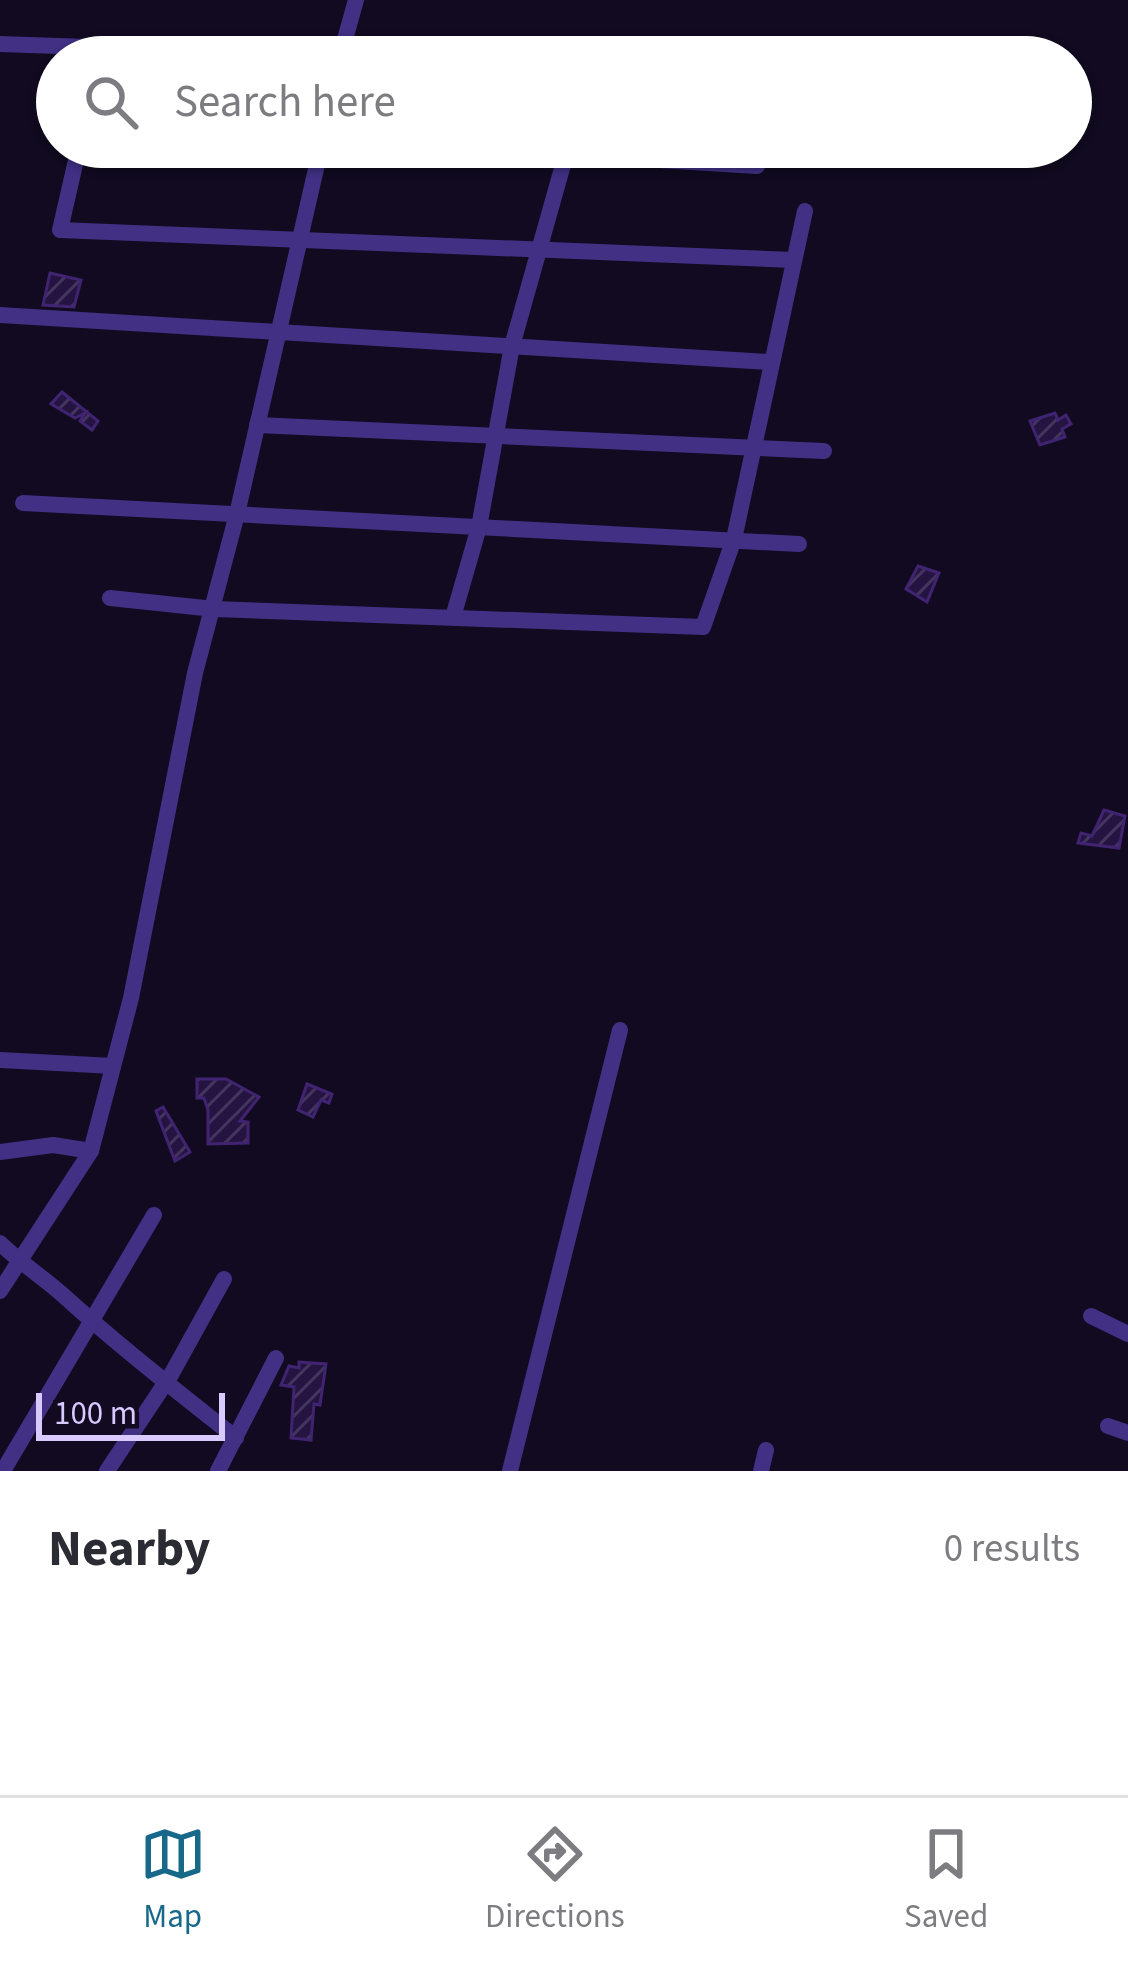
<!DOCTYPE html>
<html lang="en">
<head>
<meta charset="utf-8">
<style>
	:root { --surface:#fff; --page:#f2f2f3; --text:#2b2b33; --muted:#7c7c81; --line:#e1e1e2; --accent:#18688a }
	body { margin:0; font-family:"Source Sans 3",sans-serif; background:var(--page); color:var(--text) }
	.scale { position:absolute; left:36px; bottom:30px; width:189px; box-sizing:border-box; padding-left:12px; border:6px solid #d8c9ff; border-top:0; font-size:33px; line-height:42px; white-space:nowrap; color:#d8c9ff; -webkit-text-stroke:9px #110a20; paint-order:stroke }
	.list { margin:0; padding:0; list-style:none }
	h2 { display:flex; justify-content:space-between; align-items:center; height:156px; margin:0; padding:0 48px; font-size:51px }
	h2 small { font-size:39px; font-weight:400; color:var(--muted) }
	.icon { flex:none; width:66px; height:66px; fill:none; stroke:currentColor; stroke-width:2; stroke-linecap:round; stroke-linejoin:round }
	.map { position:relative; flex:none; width:1128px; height:1471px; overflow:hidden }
	.search { position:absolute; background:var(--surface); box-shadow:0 3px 9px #0004; left:36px; right:36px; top:36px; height:132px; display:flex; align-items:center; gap:30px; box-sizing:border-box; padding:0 42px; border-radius:66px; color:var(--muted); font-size:45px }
	.sheet { height:324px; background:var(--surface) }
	nav { display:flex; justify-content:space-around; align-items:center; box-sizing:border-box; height:168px; border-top:3px solid var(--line); background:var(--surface); font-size:33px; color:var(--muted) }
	nav a { display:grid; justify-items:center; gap:6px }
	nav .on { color:var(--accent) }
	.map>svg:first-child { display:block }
	.building { fill:url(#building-hatch); stroke:#402471; stroke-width:3 }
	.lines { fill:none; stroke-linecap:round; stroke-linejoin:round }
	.minor { stroke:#413084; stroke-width:16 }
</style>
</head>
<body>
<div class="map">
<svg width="1128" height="1471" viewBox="0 0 1128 1471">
	<defs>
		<pattern id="building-hatch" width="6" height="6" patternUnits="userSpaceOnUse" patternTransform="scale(3)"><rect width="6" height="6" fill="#251442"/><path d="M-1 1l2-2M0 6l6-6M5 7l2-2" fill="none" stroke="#44355e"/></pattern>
	</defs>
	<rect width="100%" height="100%" fill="#110a20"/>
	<!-- building -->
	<g class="building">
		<path d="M50 273 81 280 74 307 43 305Z"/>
		<path d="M62 392 98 421 92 430 80 421 85 413 75 418 51 404Z"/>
		<path d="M1055 413 1058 420 1066 415 1071 424 1062 429 1065 437 1040 445 1030 421Z"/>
		<path d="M918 566 939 573 927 602 906 589Z"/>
		<path d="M1104 810 1125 816 1119 848 1078 843 1081 833 1092 836Z"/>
		<path d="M197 1079H226L259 1097 240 1121 248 1122V1143L208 1144V1110L204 1098H197Z"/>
		<path d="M307 1084 332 1094 329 1103 321 1100 313 1117 298 1110Z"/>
		<path d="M163 1107 190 1152 175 1161 156 1111Z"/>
		<path d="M299 1362 326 1364 320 1405 314 1404 311 1440 291 1438 294 1387 281 1385 289 1366 299 1368Z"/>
	</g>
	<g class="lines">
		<!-- minor -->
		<g class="minor">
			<path d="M0 44 382 57"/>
			<path d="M340 57 356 0"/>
			<path d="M79 147 60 230 793 260"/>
			<path d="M445 147 757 166"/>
			<path d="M0 315 768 362"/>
			<path d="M257 425 824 451"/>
			<path d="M23 503 799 544"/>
			<path d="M110 598 214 609 703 627 734 539 805 211"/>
			<path d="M453 617 479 527 512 346 568 147"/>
			<path d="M0 1060 113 1066"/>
			<path d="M0 1152 53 1145 91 1151"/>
			<path d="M0 1243C20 1263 43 1277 64 1296 119 1346 177 1391 236 1438"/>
			<path d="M0 1291 91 1151 131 998 195 673 237 514 321 147"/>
			<path d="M1091 1316 1128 1334"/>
			<path d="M1108 1426 1128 1433"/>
			<path d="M3 1471 154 1215"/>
			<path d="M107 1471 172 1373 224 1279"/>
			<path d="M218 1471 276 1358"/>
			<path d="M510 1471 620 1030"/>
			<path d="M761 1471 766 1450"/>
		</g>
	</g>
</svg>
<div class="scale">100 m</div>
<div class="search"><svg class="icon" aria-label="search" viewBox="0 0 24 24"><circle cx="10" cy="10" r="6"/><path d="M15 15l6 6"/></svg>Search here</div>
</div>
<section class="sheet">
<h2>Nearby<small>0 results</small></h2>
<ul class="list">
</ul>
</section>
<nav>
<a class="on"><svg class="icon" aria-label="map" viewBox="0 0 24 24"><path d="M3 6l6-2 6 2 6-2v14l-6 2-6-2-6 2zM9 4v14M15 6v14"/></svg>Map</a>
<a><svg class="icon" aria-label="directions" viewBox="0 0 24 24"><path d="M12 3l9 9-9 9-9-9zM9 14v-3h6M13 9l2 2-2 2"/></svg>Directions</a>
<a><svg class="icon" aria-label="saved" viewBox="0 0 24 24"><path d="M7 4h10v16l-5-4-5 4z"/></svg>Saved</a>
</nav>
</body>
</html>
